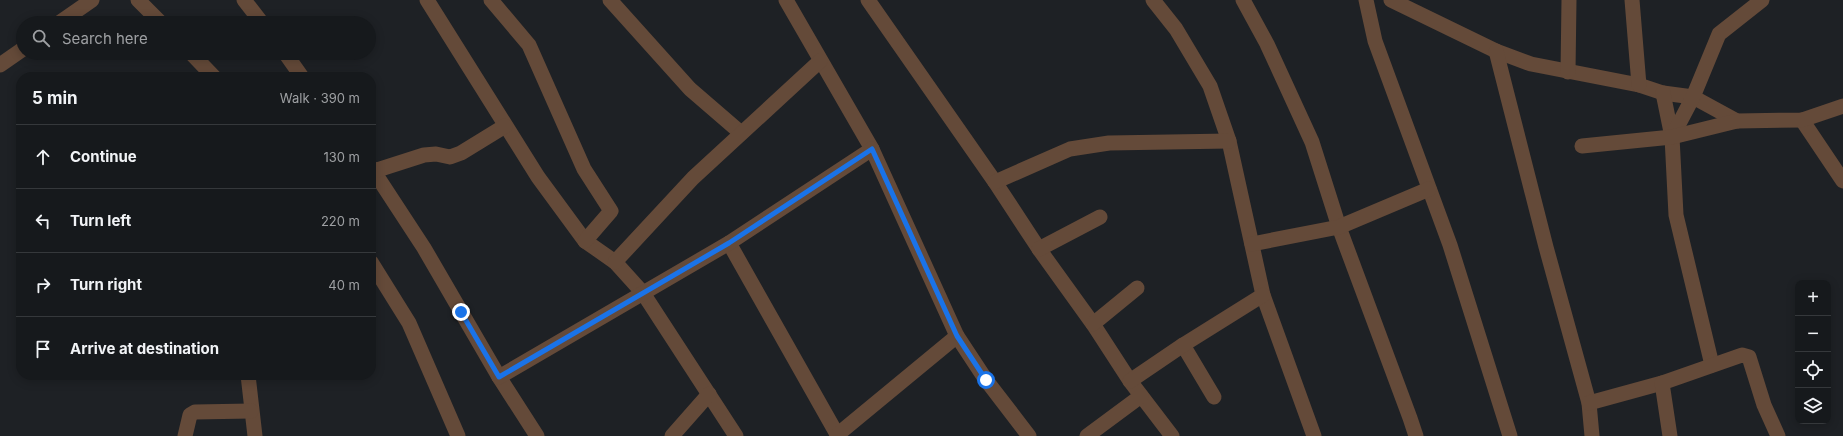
<!DOCTYPE html>
<html lang="en">
<head>
<meta charset="utf-8">
<style>
	:root { --surface:#16191c; --page:#232629; --text:#f1f3f6; --muted:#9ea0a3; --line:#35383b }
	body { margin:0; font-family:Inter,sans-serif; background:var(--page); color:var(--text) }
	.controls { position:absolute; right:12px; bottom:12px; display:grid; overflow:hidden; border-radius:8px; box-shadow:0 2px 10px #0003 }
	.controls button { width:36px; height:36px; display:grid; place-items:center; padding:0; border:0; border-bottom:1px solid var(--line); background:var(--surface); color:var(--text); font:20px sans-serif }
	.stop { position:absolute; width:12px; height:12px; margin:-9px; border:3px solid #1a73e8; border-radius:50%; background:#fff }
	.stop.end { background:#1a73e8; border-color:#fff; box-shadow:0 1px 4px #0008 }
	.list { margin:0; padding:0; list-style:none }
	h2 { display:flex; justify-content:space-between; align-items:center; height:52px; margin:0; padding:0 16px; font-size:17px }
	h2 small { font-size:13px; font-weight:400; color:var(--muted) }
	.list li { display:grid; grid-template-columns:26px 1fr auto; gap:12px; align-items:center; box-sizing:border-box; height:64px; padding:0 16px; border-top:1px solid var(--line) }
	.list b { display:block; font-size:15px; white-space:nowrap }
	.list em { font-size:13px; font-style:normal; color:var(--muted) }
	.icon { flex:none; width:22px; height:22px; fill:none; stroke:currentColor; stroke-width:2; stroke-linecap:round; stroke-linejoin:round }
	.map { position:relative; flex:none; width:1843px; height:436px; overflow:hidden }
	.search { position:absolute; background:var(--surface); box-shadow:0 2px 10px #0003; left:16px; top:16px; width:360px; height:44px; display:flex; align-items:center; gap:10px; box-sizing:border-box; padding:0 14px; border-radius:22px; color:var(--muted); font-size:15px }
	.panel { position:absolute; background:var(--surface); box-shadow:0 2px 10px #0003; left:16px; top:72px; width:360px; height:308px; border-radius:16px }
	.map>svg:first-child { display:block }
	.lines { fill:none; stroke-linecap:round; stroke-linejoin:round }
	.minor { stroke:#644a39; stroke-width:15 }
	.route { stroke:#1a73e8; stroke-width:5 }
</style>
</head>
<body>
<div class="map">
<svg width="1843" height="436" viewBox="0 0 1843 436">
	<rect width="100%" height="100%" fill="#1e2125"/>
	<g class="lines">
		<!-- minor -->
		<g class="minor">
			<path d="M138 0 161 23"/>
			<path d="M244 0 262 23"/>
			<path d="M427 0 538 177 585 241 615 262 643 293 736 436"/>
			<path d="M491 0 529 45 584 169 611 211 585 241"/>
			<path d="M610 0 690 89 741 133"/>
			<path d="M786 0 872 149 957 336 986 380 1029 436"/>
			<path d="M868 0 995 182 1039 249 1093 324 1130 381 1172 436"/>
			<path d="M1153 0 1176 29 1210 86 1229 141 1263 295 1314 436"/>
			<path d="M1243 0 1267 44 1312 142 1339 227 1410 418 1416 436"/>
			<path d="M1366 0 1375 41 1450 245 1510 436"/>
			<path d="M1391 0 1496 51 1531 64 1639 85 1663 93 1693 97 1737 121"/>
			<path d="M1632 0 1639 85"/>
			<path d="M59 23 92 0"/>
			<path d="M1496 51 1546 247 1589 403 1592 436"/>
			<path d="M191 53 214 77"/>
			<path d="M285 53 302 77"/>
			<path d="M0 65 23 49"/>
			<path d="M1568 72 1569 0"/>
			<path d="M1663 93 1672 137 1676 215 1712 365"/>
			<path d="M1802 120 1843 181"/>
			<path d="M1672 137 1693 97 1719 34 1762 0"/>
			<path d="M1582 146 1672 137 1737 121 1802 120 1843 106"/>
			<path d="M371 167 424 248 499 377 537 436"/>
			<path d="M371 172 424 155 436 154 450 157 461 153 505 126"/>
			<path d="M995 182 1070 149 1109 143 1229 141"/>
			<path d="M729 243 838 436"/>
			<path d="M1252 244 1339 227 1429 189"/>
			<path d="M1039 249 1100 217"/>
			<path d="M371 262 409 323 458 436"/>
			<path d="M615 262 693 178 820 61"/>
			<path d="M1093 324 1137 288"/>
			<path d="M1183 345 1214 397"/>
			<path d="M248 375 255 436"/>
			<path d="M499 377 729 243 872 149"/>
			<path d="M1130 381 1183 345 1263 295"/>
			<path d="M1589 403 1662 383"/>
			<path d="M837 435 957 336"/>
			<path d="M185 436 190 415 195 412 251 411"/>
			<path d="M672 436 709 394"/>
			<path d="M1087 436 1141 396"/>
			<path d="M1670 436 1662 383 1742 355 1749 357 1764 405 1778 436"/>
		</g>
	</g>
	<g class="lines">
		<!-- route -->
		<path class="route" d="M461 312 499 377 729 243 872 149 957 336 986 380"/>
	</g>
</svg>
<div class="controls">
<button>+</button>
<button>−</button>
<button><svg class="icon" aria-label="locate" viewBox="0 0 24 24"><circle cx="12" cy="12" r="6"/><path d="M12 2v4M12 18v4M2 12h4M18 12h4"/></svg></button>
<button><svg class="icon" aria-label="layers" viewBox="0 0 24 24"><path d="M12 4l9 5-9 5-9-5zM3 14l9 5 9-5"/></svg></button>
</div>
<div class="stop" style="left:986px;top:380px"></div>
<div class="stop end" style="left:461px;top:312px"></div>
<div class="search"><svg class="icon" aria-label="search" viewBox="0 0 24 24"><circle cx="10" cy="10" r="6"/><path d="M15 15l6 6"/></svg>Search here</div>
<section class="panel">
<h2>5 min<small>Walk · 390 m</small></h2>
<ul class="list">
<li><svg class="icon" aria-label="ahead" viewBox="0 0 24 24"><path d="M12 20V5M6 11l6-6 6 6"/></svg><div><b>Continue</b></div><em>130 m</em></li>
<li><svg class="icon" aria-label="left" viewBox="0 0 24 24"><path d="M17 20v-9H6M10 6l-5 5 5 5"/></svg><div><b>Turn left</b></div><em>220 m</em></li>
<li><svg class="icon" aria-label="right" viewBox="0 0 24 24"><path d="M7 20v-9h11M14 6l5 5-5 5"/></svg><div><b>Turn right</b></div><em>40 m</em></li>
<li><svg class="icon" aria-label="arrive" viewBox="0 0 24 24"><path d="M6 21V4h12l-3 4 3 4H6"/></svg><div><b>Arrive at destination</b></div></li>
</ul>
</section>
</div>
</body>
</html>
